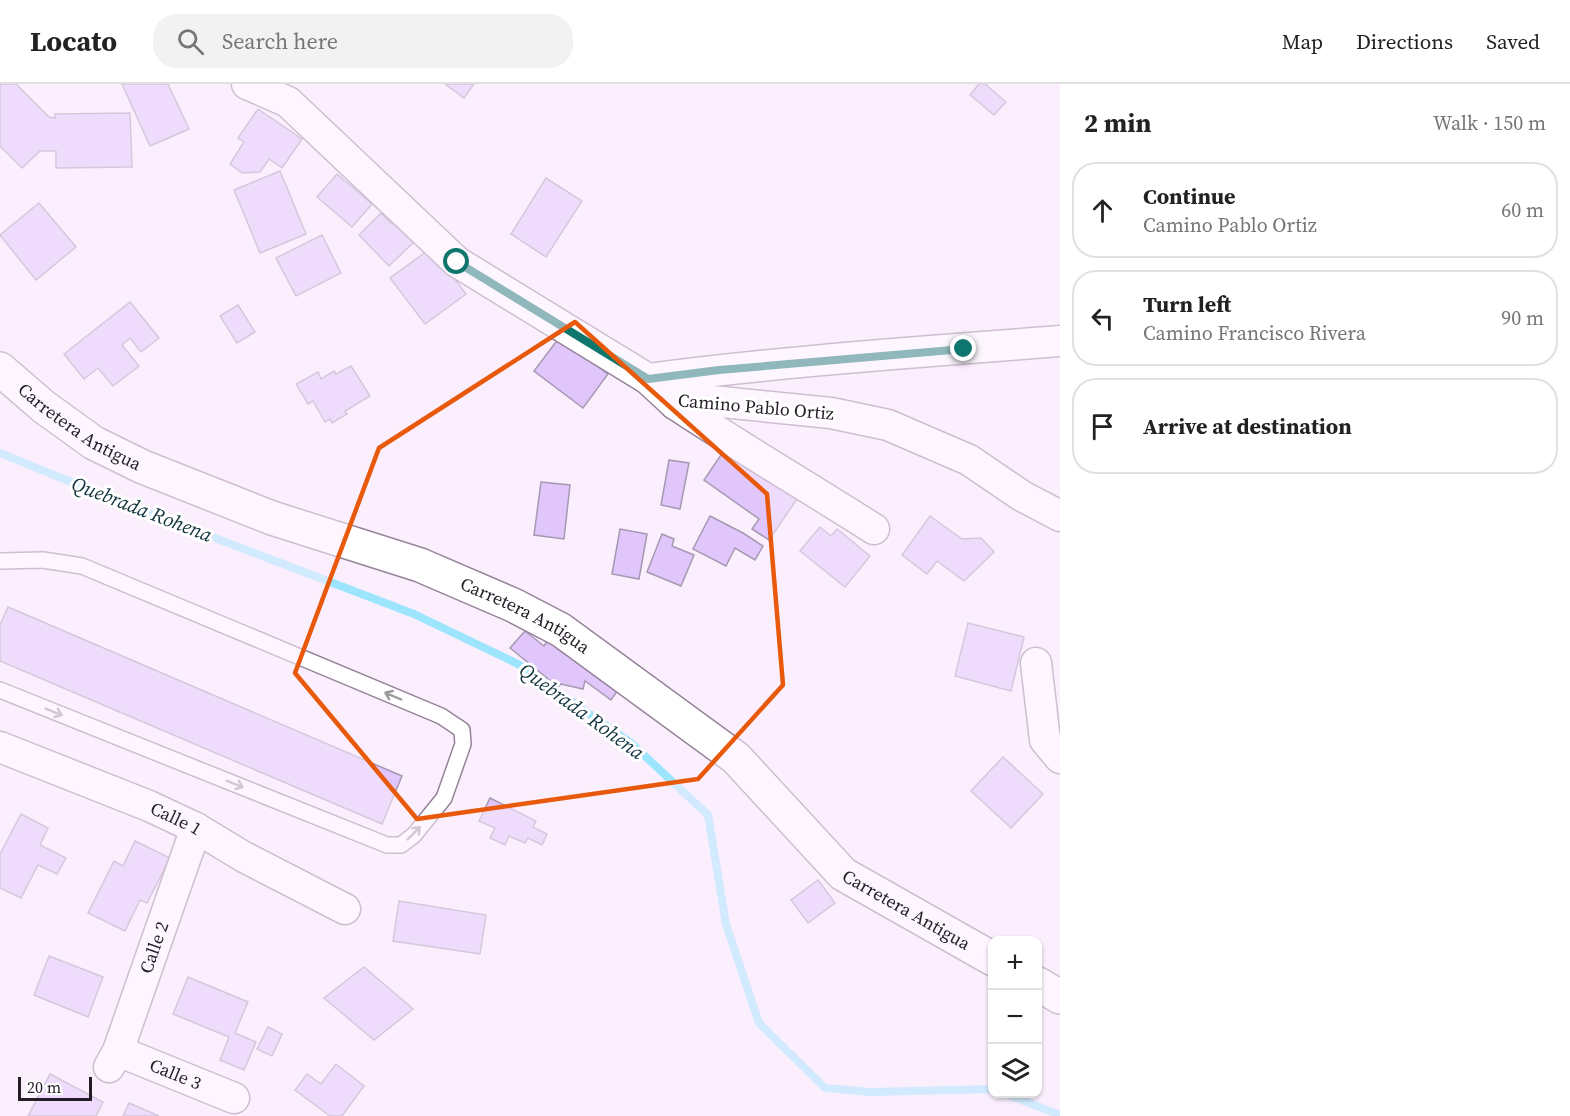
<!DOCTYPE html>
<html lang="en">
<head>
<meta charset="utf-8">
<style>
	:root { --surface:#fff; --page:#f2f2f2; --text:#222; --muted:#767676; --line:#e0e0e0 }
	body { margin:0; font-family:"Source Serif 4",serif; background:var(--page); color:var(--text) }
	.controls { position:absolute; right:18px; bottom:18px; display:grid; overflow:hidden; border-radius:12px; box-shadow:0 2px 4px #0004 }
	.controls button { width:54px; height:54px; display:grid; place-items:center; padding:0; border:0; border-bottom:2px solid var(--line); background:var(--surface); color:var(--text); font:30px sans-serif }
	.scale { position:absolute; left:18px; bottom:15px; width:74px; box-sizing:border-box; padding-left:6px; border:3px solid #241d26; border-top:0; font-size:16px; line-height:21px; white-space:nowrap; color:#241d26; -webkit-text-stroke:4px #fff; paint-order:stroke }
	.stop { position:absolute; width:18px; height:18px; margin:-14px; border:4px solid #0f766e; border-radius:50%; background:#fff }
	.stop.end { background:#0f766e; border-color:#fff; box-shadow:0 2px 6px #0008 }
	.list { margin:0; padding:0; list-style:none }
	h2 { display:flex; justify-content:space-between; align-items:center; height:78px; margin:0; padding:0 24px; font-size:26px }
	h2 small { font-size:20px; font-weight:400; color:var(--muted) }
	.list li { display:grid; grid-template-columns:39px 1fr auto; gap:18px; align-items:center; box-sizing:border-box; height:96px; margin:0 12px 12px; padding:0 12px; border:2px solid var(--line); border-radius:24px }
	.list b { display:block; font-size:22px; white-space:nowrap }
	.list p { margin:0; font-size:20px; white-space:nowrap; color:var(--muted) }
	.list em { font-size:20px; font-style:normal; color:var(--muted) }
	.icon { flex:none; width:33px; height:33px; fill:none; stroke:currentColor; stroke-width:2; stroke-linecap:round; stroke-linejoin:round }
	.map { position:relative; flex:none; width:1060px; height:1032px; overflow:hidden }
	header { display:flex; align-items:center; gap:36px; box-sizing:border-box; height:84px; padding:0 30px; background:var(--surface); border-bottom:2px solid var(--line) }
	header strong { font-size:28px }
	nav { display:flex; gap:33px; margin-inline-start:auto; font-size:21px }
	.search { width:420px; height:54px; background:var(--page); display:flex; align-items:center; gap:15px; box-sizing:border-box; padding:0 21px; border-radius:24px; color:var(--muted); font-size:22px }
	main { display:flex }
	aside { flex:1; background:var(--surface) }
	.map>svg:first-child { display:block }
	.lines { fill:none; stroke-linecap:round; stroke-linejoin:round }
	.stream { stroke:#9de4fd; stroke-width:8 }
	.building { fill:#e1c6fc; stroke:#a599b2; stroke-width:1.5 }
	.service-casing { stroke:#96839a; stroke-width:18 }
	.minor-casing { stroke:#96839a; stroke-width:33 }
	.tertiary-casing { stroke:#96839a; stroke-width:36 }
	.service { stroke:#fff; stroke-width:15 }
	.minor { stroke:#fff; stroke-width:30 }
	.tertiary { stroke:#fff; stroke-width:33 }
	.oneway { stroke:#9c999d }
	.route { stroke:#0f766e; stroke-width:8 }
	.marked { fill:none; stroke:#e8590c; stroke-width:4.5; stroke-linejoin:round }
	.labels { text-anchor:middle; stroke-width:6; stroke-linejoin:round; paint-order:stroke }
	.street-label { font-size:18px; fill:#241d26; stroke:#fff }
	.water-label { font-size:20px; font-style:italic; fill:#11333e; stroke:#fff }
</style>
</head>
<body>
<header>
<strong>Locato</strong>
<div class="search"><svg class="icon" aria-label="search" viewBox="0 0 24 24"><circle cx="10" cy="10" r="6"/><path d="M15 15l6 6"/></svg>Search here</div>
<nav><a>Map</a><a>Directions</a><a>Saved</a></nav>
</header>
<main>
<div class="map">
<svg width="1060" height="1032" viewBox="0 0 1060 1032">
	<rect width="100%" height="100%" fill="#fbeffe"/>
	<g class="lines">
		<!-- stream -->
		<g class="stream">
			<path d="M0 369 113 415 414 530 518 580 631 659 708 731 726 840 759 939 825 1004 871 1008 993 1005"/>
			<path d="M1006 1010 1060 1031"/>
		</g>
	</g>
	<!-- building -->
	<g class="building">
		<path d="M0 0H16L49 33 55 34V30L130 29 132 83 56 84V67H40L22 84 0 62Z"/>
		<path d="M122 0H168L189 45 150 62Z"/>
		<path d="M445 0H474L464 14Z"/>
		<path d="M979 0H985L1006 18 994 31 970 11Z"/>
		<path d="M258 25 302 55 282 84 269 75 260 88 242 89 230 80 244 58 238 54Z"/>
		<path d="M280 87 306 150 260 169 234 106Z"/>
		<path d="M337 90 372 120 352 143 317 113Z"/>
		<path d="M546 94 582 117 546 173 511 150Z"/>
		<path d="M39 119 76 163 36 196 0 151Z"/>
		<path d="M381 129 392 140 398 134 418 154 389 182 359 151Z"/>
		<path d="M322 151 341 189 296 212 276 174Z"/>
		<path d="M427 167 441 185 445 182 466 210 425 240 390 194Z"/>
		<path d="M130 218 159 254 141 268 130 254 122 261 139 282 113 302 98 284 84 295 64 270Z"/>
		<path d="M238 221 255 248 237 259 220 232Z"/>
		<path d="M562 250 576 266 608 290 583 324 534 287Z"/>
		<path d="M351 282 370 312 345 327 347 330 332 339 330 335 325 338 313 317 308 320 296 300 318 288 321 295 334 287 336 290Z"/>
		<path d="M725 365 797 415 769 456 752 445 759 435 704 396Z"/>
		<path d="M669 376 689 379 680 425 661 421Z"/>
		<path d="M541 398 570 401 564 455 534 451Z"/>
		<path d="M710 432 743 449 763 462 755 476 735 464 726 482 693 465Z"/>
		<path d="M930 432 962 455 981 454 994 468 964 497 937 477 927 490 902 471Z"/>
		<path d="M820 443 831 452 837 445 870 472 845 503 800 467Z"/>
		<path d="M620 445 647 450 639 495 612 490Z"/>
		<path d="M662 450 674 455 672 462 694 471 681 502 647 488Z"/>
		<path d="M8 523 402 692 382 740 0 577V541Z"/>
		<path d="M968 539 1024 553 1011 607 955 592Z"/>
		<path d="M525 547 544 562 550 553 620 603 611 616 585 597 583 605 561 600 558 603 510 564Z"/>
		<path d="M1003 673 1043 710 1011 744 971 707Z"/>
		<path d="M490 714 536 737 533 743 547 750 542 761 528 754 525 759 509 752 505 761 490 754 495 744 479 737Z"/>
		<path d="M21 730 48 744 40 761 66 774 57 790 38 781 21 814 0 804V770Z"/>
		<path d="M135 757 170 774 147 819 140 816 125 847 88 829 114 777 123 782Z"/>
		<path d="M818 796 835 819 808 839 791 816Z"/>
		<path d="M399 817 486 831 480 870 393 857Z"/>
		<path d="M49 872 103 893 88 933 34 911Z"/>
		<path d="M364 883 413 925 374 956 324 914Z"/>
		<path d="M188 893 248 918 235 949 256 958 244 986 220 976 229 953 173 930Z"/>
		<path d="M268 943 282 950 272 972 257 965Z"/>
		<path d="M336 980 364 1002 342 1032H330L295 1006 307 990 321 1000Z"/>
		<path d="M50 990 103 1018 96 1032H28Z"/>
		<path d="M129 1019 159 1032H123Z"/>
	</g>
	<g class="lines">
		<!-- service casing -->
		<g class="service-casing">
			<path id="service" d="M0 477 43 476 82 482 441 632 462 646 463 660 444 714 414 751 401 761H387L0 606"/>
		</g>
		<!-- minor casing -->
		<g class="minor-casing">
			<g id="minor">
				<path d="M247 0 288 18 457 178 648 295 675 320 692 315 831 329 888 341 969 376 1022 412 1060 432"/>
				<path d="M648 295C784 277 922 268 1060 257"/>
				<path d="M675 320C740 363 808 403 874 445"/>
				<path d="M1036 579 1045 656 1060 674"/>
				<path id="s1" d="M0 663 149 722 196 744 244 773 345 825"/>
				<path id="s2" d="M118 967 234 1014"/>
				<path id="s3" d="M109 983 118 967 196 744"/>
			</g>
		</g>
		<!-- tertiary casing -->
		<g class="tertiary-casing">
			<g id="tertiary">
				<path id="s4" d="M0 285 44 323 94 359 143 383 272 434 420 481 513 521 561 546 736 674 843 790 993 875"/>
				<path d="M1038 900 1060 913"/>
			</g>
		</g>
		<!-- service -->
		<use href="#service" class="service"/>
		<!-- minor -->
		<use href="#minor" class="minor"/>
		<!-- tertiary -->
		<use href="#tertiary" class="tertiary"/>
	</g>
	<!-- one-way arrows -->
	<defs><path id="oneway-shaft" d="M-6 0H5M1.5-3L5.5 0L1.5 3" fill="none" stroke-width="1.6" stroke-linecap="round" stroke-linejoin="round" transform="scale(1.5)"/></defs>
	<g class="oneway">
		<use href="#oneway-shaft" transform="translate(393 612) rotate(-157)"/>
		<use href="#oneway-shaft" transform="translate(54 628) rotate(22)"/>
		<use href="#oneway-shaft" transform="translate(235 700) rotate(22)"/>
		<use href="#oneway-shaft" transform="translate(414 749) rotate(-45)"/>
	</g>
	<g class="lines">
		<!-- route -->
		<path class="route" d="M457 178 648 295 719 286 964 265"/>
	</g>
	<!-- marked area -->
	<path d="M0 0H1060V1032H0ZM575 238 767 410 783 601 698 695 417 735 295 589 379 364Z" fill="#fbeffe" fill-opacity=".55" fill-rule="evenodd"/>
	<path class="marked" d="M575 238 767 410 783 601 698 695 417 735 295 589 379 364Z"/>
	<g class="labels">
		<!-- street labels -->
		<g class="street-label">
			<text transform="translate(756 323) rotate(5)" y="6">Camino Pablo Ortiz</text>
			<text dy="6" stroke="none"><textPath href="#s4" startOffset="99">Carretera Antigua</textPath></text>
			<text dy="6" stroke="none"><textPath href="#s4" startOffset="585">Carretera Antigua</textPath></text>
			<text dy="6" stroke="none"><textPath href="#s1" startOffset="190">Calle 1</textPath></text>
			<text dy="6" stroke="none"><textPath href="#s4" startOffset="1071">Carretera Antigua</textPath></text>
			<text dy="6" stroke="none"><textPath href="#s3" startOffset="128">Calle 2</textPath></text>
			<text dy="6" stroke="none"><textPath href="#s2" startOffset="62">Calle 3</textPath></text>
		</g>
		<!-- water labels -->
		<g class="water-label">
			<text transform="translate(142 425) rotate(21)" y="7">Quebrada Rohena</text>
			<text transform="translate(582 627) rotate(36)" y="7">Quebrada Rohena</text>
		</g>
	</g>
</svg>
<div class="controls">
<button>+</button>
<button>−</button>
<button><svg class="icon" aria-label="layers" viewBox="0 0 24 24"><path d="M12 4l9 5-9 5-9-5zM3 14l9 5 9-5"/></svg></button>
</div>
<div class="scale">20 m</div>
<div class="stop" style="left:457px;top:178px"></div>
<div class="stop end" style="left:964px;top:265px"></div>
</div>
<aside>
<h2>2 min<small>Walk · 150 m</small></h2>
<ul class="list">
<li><svg class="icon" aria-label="ahead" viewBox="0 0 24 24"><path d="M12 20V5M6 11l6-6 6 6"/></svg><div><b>Continue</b><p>Camino Pablo Ortiz</p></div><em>60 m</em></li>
<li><svg class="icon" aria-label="left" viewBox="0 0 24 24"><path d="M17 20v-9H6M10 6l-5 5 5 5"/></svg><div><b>Turn left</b><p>Camino Francisco Rivera</p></div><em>90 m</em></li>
<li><svg class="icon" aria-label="arrive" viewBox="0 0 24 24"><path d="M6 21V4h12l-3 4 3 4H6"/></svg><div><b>Arrive at destination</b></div></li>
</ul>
</aside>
</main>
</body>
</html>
